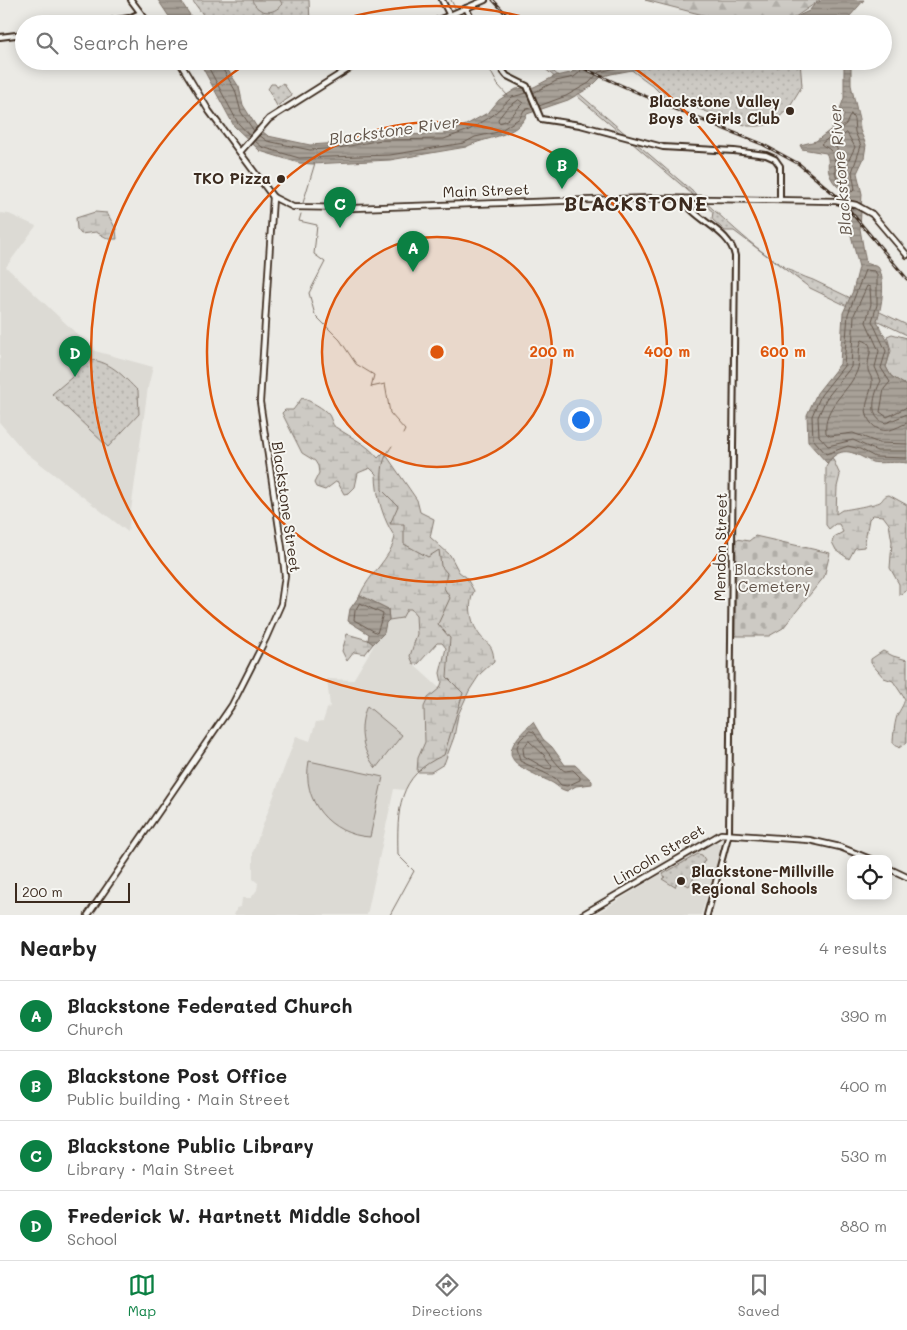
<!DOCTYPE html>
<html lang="en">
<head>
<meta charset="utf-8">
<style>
	:root { --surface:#fff; --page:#f2f2f2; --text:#222; --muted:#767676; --line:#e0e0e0; --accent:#0b8043 }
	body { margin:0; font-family:Mali,sans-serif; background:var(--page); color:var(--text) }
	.controls { position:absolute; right:15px; bottom:15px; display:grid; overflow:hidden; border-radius:10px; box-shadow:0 2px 12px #0003 }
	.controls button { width:45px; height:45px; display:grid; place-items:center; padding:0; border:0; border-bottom:1px solid var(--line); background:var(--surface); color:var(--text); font:25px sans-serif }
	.scale { position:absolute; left:15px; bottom:12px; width:115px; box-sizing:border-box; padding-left:5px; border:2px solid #3b2a1e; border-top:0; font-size:14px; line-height:18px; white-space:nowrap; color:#3b2a1e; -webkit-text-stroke:4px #f6f6f2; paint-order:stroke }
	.you { position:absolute; left:580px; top:419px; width:18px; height:18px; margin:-12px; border:4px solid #fff; border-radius:50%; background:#1a73e8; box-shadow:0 0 0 8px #1a73e833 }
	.badge { display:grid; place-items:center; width:32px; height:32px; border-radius:50%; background:var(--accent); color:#fff; font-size:16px; font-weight:700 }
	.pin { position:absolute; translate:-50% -41px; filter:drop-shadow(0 1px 2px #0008) }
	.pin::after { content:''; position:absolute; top:26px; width:18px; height:15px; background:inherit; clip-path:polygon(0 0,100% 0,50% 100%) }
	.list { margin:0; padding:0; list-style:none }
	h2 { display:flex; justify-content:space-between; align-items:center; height:65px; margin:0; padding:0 20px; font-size:21px }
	h2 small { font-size:16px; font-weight:400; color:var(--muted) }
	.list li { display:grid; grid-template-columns:32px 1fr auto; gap:15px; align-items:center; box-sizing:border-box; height:70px; padding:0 20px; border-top:1px solid var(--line) }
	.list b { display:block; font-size:19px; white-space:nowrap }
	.list p { margin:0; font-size:16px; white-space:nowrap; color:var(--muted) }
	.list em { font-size:16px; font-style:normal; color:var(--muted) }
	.icon { flex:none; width:28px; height:28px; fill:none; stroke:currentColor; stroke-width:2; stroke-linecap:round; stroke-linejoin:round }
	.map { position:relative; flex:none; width:907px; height:915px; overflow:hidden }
	.search { position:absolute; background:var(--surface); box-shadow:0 2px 12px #0003; left:15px; right:15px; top:15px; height:55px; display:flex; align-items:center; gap:12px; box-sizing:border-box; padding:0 18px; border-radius:28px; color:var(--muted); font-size:19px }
	.sheet { height:345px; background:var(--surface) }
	nav { display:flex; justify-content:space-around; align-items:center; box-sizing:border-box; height:70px; border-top:1px solid var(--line); background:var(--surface); font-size:14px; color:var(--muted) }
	nav a { display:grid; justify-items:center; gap:2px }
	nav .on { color:var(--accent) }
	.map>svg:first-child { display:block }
	.built { fill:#dcdad4 }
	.grass { fill:url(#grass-dots); stroke:#847a71 }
	.forest { fill:url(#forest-firs); stroke:#847a71 }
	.wetland { fill:url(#wetland-marsh); stroke:#847a71 }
	.cemetery { fill:url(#cemetery-stones); stroke:#847a71 }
	.garden { fill:#cdcac4; stroke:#847a71 }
	.water { fill:url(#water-rules); stroke:#7c7167 }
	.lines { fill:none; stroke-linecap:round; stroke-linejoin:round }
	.shore { stroke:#675a4f; stroke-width:1 }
	.stream { stroke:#7c7167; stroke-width:1 }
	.tertiary-casing { stroke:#3b2a1e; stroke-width:8 }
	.secondary-casing { stroke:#3b2a1e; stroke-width:8 }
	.tertiary { stroke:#f6f6f2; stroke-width:4 }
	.secondary { stroke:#f6f6f2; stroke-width:4.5 }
	.rail-casing { stroke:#3b2a1e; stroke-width:3 }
	.rail { stroke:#f6f6f2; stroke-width:1; stroke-dasharray:4; stroke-linecap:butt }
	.secondary-bridge-casing { stroke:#3b2a1e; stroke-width:8; stroke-linecap:butt }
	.secondary-bridge { stroke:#f6f6f2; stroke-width:4.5 }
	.ring { fill:none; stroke:#df570d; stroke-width:2.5 }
	.poi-dot { fill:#3b2a1e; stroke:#f6f6f2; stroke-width:2 }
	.labels { text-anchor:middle; stroke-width:4; stroke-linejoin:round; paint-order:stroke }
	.poi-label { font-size:15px; font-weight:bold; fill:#3b2a1e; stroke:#f6f6f2; text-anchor:end }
	.street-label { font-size:15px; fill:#3b2a1e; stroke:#f6f6f2 }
	.park-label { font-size:15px; fill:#605248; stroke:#f6f6f2 }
	.water-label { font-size:16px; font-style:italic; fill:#615449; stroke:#f6f6f2 }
	.district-label { font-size:20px; font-weight:bold; letter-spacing:1px; fill:#3b2a1e; stroke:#f6f6f2 }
	.centre { fill:#df570d; stroke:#f6f6f2; stroke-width:2.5 }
	.ring-label { font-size:15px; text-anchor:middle; font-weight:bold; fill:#df570d; stroke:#f6f6f2; stroke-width:4; stroke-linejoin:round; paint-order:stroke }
</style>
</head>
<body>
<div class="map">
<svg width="907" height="915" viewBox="0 0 907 915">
	<defs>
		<pattern id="grass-dots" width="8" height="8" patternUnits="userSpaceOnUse" patternTransform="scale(1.25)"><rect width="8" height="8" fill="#cdcac4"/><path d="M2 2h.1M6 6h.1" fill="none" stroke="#b1aea8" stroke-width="1.8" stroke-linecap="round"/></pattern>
		<pattern id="forest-firs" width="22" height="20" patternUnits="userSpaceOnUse" patternTransform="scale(1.25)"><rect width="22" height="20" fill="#cdcac4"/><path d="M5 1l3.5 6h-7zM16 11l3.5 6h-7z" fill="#b1aea8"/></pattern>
		<pattern id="wetland-marsh" width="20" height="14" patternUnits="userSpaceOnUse" patternTransform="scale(1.25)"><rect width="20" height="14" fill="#cdcac4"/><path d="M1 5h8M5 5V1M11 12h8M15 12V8" fill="none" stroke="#b1aea8"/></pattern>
		<pattern id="cemetery-stones" width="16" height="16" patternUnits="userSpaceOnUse" patternTransform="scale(1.25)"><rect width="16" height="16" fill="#cdcac4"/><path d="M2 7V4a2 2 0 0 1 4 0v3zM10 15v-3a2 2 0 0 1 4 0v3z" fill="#b1aea8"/></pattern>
		<pattern id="water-rules" width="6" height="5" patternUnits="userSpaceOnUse" patternTransform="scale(1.25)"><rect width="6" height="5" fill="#a8a198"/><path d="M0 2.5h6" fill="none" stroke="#8a837b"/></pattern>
	</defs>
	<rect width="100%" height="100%" fill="#ebeae5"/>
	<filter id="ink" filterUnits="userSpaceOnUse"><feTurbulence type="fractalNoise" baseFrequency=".02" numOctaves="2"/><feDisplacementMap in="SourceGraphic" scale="10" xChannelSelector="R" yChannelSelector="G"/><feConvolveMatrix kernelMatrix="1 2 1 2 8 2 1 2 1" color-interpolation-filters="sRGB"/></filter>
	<g filter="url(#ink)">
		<!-- built -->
		<g class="built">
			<path d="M0 213 9 214 36 226 6 267 95 351 153 367 148 387 128 532 24 451 0 423Z"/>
			<path d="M397 579 432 589 413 664 458 705 405 790 394 789 367 915H234L237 908 241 907 242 898H251L257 890 258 883 253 879V852L296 736 310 741 316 722 323 721 327 709 330 706 327 679 353 680 374 645Z"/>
			<path d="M714 842 720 844V853L701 915H594Z"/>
		</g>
		<!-- grass -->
		<g class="grass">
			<path d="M192 0H309L310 24H210Z"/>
			<path d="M536 61H540L554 72C604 115 654 159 705 202 737 230 771 266 813 280L907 325V335L810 288 734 231H725L712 219 713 212Z"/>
			<path d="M630 61H800L802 86 788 109 772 124 759 126H748L664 97 652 85 626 66Z"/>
			<path d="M283 83 292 96 277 106 268 89 271 84H275L277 87Z"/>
			<path d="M86 360C109 359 123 376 138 391L139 414 108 447 52 394 71 378Z"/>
			<path d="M698 854 702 855 705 860 689 886 678 880 675 887 662 879 665 877 663 874Z"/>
		</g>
		<!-- forest -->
		<path class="forest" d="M645 0H820L785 24H738Z"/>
		<!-- wetland -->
		<g class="wetland">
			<path d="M95 212 107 213 116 229 117 239H109L96 232 81 234 77 229 76 218Z"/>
			<path d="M892 334 907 338V386L891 376 886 367 891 351 887 336Z"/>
			<path d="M302 398C310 401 324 408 329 415 332 420 332 426 337 428 353 439 366 443 378 458L384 452 417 500 420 512 434 519 430 537 450 555 459 572 466 577 474 591C468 602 470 620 477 631 485 645 493 641 494 661L480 674 469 691 458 715 454 737 444 764 431 772H417L418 758 425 742 424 707 428 698 440 688 442 682 440 673 446 648 442 643H437L418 664 414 665 410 656 417 634 416 615 411 609H407L402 618 389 620 388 609 360 595C368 575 391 559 395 537 383 520 376 495 376 474L370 468 358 473 355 487 349 493 344 494 337 481 325 490 316 487 314 483 319 473 318 466 315 461 302 453 282 413 285 410H293Z"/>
			<path d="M832 457 840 475 837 487 836 514 842 510C846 510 877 504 880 502 884 499 883 496 889 495L907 505V590L899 595V584L890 568 892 542 889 524 883 516 873 515 869 519 864 547 855 548 849 559 836 550 832 542 834 537 843 532 839 524H835L829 529 826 525V467Z"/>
			<path d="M347 634 368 640 373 644 365 654 354 652 347 661 342 651Z"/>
			<path d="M883 651 893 656 907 660V742L899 748 893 743C893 738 895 718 898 714 901 708 903 706 905 699L893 681 884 678 871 663V659Z"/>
		</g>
		<!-- cemetery -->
		<path class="cemetery" d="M755 536 830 553 824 577 783 628 769 636H735L736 539 749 541Z"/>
		<!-- garden -->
		<g class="garden">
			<path d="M252 0H280L282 4C273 16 258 14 252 0Z"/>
			<path d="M367 706 402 735 376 768C361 750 358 727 367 706Z"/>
			<path d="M309 761 383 777 370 837C330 835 301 801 309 761Z"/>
		</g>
		<!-- water -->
		<g class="water">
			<path d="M158 0H180L196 24H174Z"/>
			<path d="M822 0H864L843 24H781L809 11 814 5Z"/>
			<path d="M199 61H222L239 87 243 105 256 126 268 136 310 145 339 143 381 135 443 134 466 125 489 112 499 100 516 89 534 87 555 76 571 73 584 61H739L664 64 611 74 601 77 591 87 568 100 527 114C517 138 486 136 466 147L390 160 313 164 299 163 260 151 234 126Z"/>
			<path d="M844 61H851V85L859 119 860 130 866 145 864 158 857 173 862 194 860 229 866 263 878 267C886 278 882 307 877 320 885 343 895 340 886 367L891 376 907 386V463C898 461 878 464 872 462 855 454 843 443 827 463L808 442 807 415 817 393 840 364 843 313 853 291 859 267 849 227V198C843 188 834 188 829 173 827 166 830 159 826 153L802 149 800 145 816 141 842 121 844 115 840 109 844 98Z"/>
			<path d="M360 595 388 609 389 620 386 623 384 633 373 644 368 640 369 634 348 621 350 609Z"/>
			<path d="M533 722 543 739 552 747 565 765H575L592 781V784L576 786 567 791C559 789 557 785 551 782 513 764 493 758 533 722Z"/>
		</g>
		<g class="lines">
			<!-- shore -->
			<g class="shore">
				<path d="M205 61 238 123 250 136"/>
				<path d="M218 61 235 90 241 112 254 131"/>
				<path d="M533 93 556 81 574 77 580 72 585 61"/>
				<path d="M519 100 523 103C515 110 511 121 499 123L498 119 506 109Z"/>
				<path d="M539 106 566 96 589 83 599 72 647 61"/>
				<path d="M851 114 854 119 855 132 861 146 852 172 855 189 852 192C825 177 841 164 831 151 828 147 824 147 821 144L846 124Z"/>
				<path d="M847 133 855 147 843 172 840 169 839 153 834 143Z"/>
				<path d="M259 135 267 141 310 150 339 148 381 140 444 139 469 130 492 116 512 97 527 93"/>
				<path d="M255 141 262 147 299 158 390 155 464 143 475 137 498 132 520 118 524 110 533 107"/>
				<path d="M907 407 887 417 880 412 884 389 890 382 881 368 886 351 872 321 877 305V275L875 271 865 270 848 314 844 366 821 395 812 416 813 439 826 454 848 446 860 449 875 457 907 458"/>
				<path d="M907 414 886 423C867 419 874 393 881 381L875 367 879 351 866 322 871 304 870 287 867 286 854 315 851 367 826 399 818 417 819 436 828 446 853 440 877 451H907"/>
				<path d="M907 423C901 425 896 429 889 430 874 433 863 417 867 403 868 396 873 386 872 380 871 375 867 372 868 366 868 355 876 344 862 340 857 349 861 361 857 371 848 394 823 405 826 433L830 436 853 433 879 443 907 444"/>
				<path d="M360 603 383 614 377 633 354 620 355 611Z"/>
				<path d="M530 731 534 732C537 738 559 769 565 771 566 771 572 770 573 770L580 777V780L567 786 561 785 555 778 520 761 517 747 520 740Z"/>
				<path d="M529 741 544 755 552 766 551 769 545 768 524 756 523 749Z"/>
			</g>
			<!-- stream -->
			<g class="stream">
				<path d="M451 0 456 10"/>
				<path d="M458 14 464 24"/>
				<path d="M485 61 498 85 508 96"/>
				<path d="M303 203 315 163"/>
				<path d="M301 214 299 221 317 225 314 254 325 262 309 293 315 315 340 340 356 364 374 375 371 387 385 384 390 413 405 430 403 434"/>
				<path d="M390 915 414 871 398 855C397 811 397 775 444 755L463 693 447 677 450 638 438 624 450 598 444 588 447 573 441 566 439 550 428 557 404 544V524H390L398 506 382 490C382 471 380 462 392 446"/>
			</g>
			<!-- tertiary casing -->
			<g class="tertiary-casing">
				<g id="tertiary">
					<path d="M442 0 449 14"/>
					<path d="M466 8 474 24"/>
					<path d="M93 24 129 18 140 13"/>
					<path d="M0 37 24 34"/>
					<path d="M495 61 507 76 527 86 541 119 580 125 663 147 734 151 766 155 775 159 780 166V200"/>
					<path d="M683 199C695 221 730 230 735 256L729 833 707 915"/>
				</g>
			</g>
			<!-- secondary casing -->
			<g class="secondary-casing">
				<g id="secondary">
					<path d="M131 0 149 24"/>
					<path d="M429 24 485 0"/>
					<path d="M179 61 209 111 273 197 293 207 353 208 650 198 836 201"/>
					<path d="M240 152 269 119 361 61"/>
					<path d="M872 214 907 255"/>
					<path d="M888 868 907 877"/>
					<path d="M88 915 232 705 266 638 281 604 285 576 282 548 260 402 273 197"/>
					<path d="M582 915 721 834 809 840 840 847 870 859"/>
				</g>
			</g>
			<!-- tertiary -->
			<use href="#tertiary" class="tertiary"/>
			<!-- secondary -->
			<use href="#secondary" class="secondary"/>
			<!-- rail casing -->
			<g class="rail-casing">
				<g id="rail">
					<path d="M493 0 515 24"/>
					<path d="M567 61 672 108 762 144 799 164 840 199 907 279"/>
				</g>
			</g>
			<!-- rail -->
			<use href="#rail" class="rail"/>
			<!-- secondary-bridge casing -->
			<g class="secondary-bridge-casing">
				<path id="secondary-bridge" d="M836 201 856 205 872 214"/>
			</g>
			<!-- secondary-bridge -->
			<use href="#secondary-bridge" class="secondary-bridge"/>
		</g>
	</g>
	<!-- distance rings -->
	<circle cx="437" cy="352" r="115" fill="#df570d" fill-opacity=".12"/>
	<g class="ring">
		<circle cx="437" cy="352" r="115"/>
		<circle cx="437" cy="352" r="230"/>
		<path d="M330 23A346 346 0 0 1 544 23M625 62A346 346 0 1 1 249 62"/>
	</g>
	<!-- markers -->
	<g class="poi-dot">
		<circle cx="790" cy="111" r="5"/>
		<circle cx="281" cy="179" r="5"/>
		<circle cx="681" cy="881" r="5"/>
	</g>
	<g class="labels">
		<!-- poi labels -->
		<g class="poi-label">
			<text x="780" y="107">Blackstone Valley<tspan x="780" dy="17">Boys &amp; Girls Club</tspan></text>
			<text x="271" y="184">TKO Pizza</text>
			<text x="691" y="877" text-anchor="start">Blackstone-Millville<tspan x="691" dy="17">Regional Schools</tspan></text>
		</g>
		<!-- street labels -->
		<g class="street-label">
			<text transform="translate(486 191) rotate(-2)" y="5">Main Street</text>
			<text transform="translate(286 507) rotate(82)" y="5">Blackstone Street</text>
			<text transform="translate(721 547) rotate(-89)" y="5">Mendon Street</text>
			<text transform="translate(659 855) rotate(-31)" y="5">Lincoln Street</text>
		</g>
		<!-- park labels -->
		<g class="park-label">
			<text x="774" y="575">Blackstone<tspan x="774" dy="17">Cemetery</tspan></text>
		</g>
		<!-- water labels -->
		<g class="water-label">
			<text transform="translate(394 130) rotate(-8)" y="6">Blackstone River</text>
			<text transform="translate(840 170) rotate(-95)" y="6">Blackstone River</text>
		</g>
		<!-- district labels -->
		<g class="district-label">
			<text x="636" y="211">BLACKSTONE</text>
		</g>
	</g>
	<circle cx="437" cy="352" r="8" class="centre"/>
	<g class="ring-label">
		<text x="552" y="357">200 m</text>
		<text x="667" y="357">400 m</text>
		<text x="783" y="357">600 m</text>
	</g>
</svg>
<div class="controls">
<button><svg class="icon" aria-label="locate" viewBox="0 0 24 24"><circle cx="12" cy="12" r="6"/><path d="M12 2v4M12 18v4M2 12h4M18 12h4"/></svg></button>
</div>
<div class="scale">200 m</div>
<div class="you"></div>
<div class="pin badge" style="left:413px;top:272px">A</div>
<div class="pin badge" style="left:562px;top:189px">B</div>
<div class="pin badge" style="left:340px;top:228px">C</div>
<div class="pin badge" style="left:75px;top:377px">D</div>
<div class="search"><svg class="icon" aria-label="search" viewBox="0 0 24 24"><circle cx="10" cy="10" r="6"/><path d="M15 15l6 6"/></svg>Search here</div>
</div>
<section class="sheet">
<h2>Nearby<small>4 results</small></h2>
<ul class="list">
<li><span class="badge">A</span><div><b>Blackstone Federated Church</b><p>Church</p></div><em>390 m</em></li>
<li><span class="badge">B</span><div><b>Blackstone Post Office</b><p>Public building · Main Street</p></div><em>400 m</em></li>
<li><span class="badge">C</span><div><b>Blackstone Public Library</b><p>Library · Main Street</p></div><em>530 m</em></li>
<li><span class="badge">D</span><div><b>Frederick W. Hartnett Middle School</b><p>School</p></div><em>880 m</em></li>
</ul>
</section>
<nav>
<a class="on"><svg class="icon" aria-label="map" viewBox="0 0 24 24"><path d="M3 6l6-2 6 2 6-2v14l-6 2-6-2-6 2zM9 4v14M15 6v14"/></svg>Map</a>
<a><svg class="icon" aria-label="directions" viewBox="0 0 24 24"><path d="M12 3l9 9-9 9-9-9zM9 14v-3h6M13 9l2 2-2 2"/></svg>Directions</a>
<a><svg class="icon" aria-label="saved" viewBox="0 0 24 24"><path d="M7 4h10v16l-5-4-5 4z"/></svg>Saved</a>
</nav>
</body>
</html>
